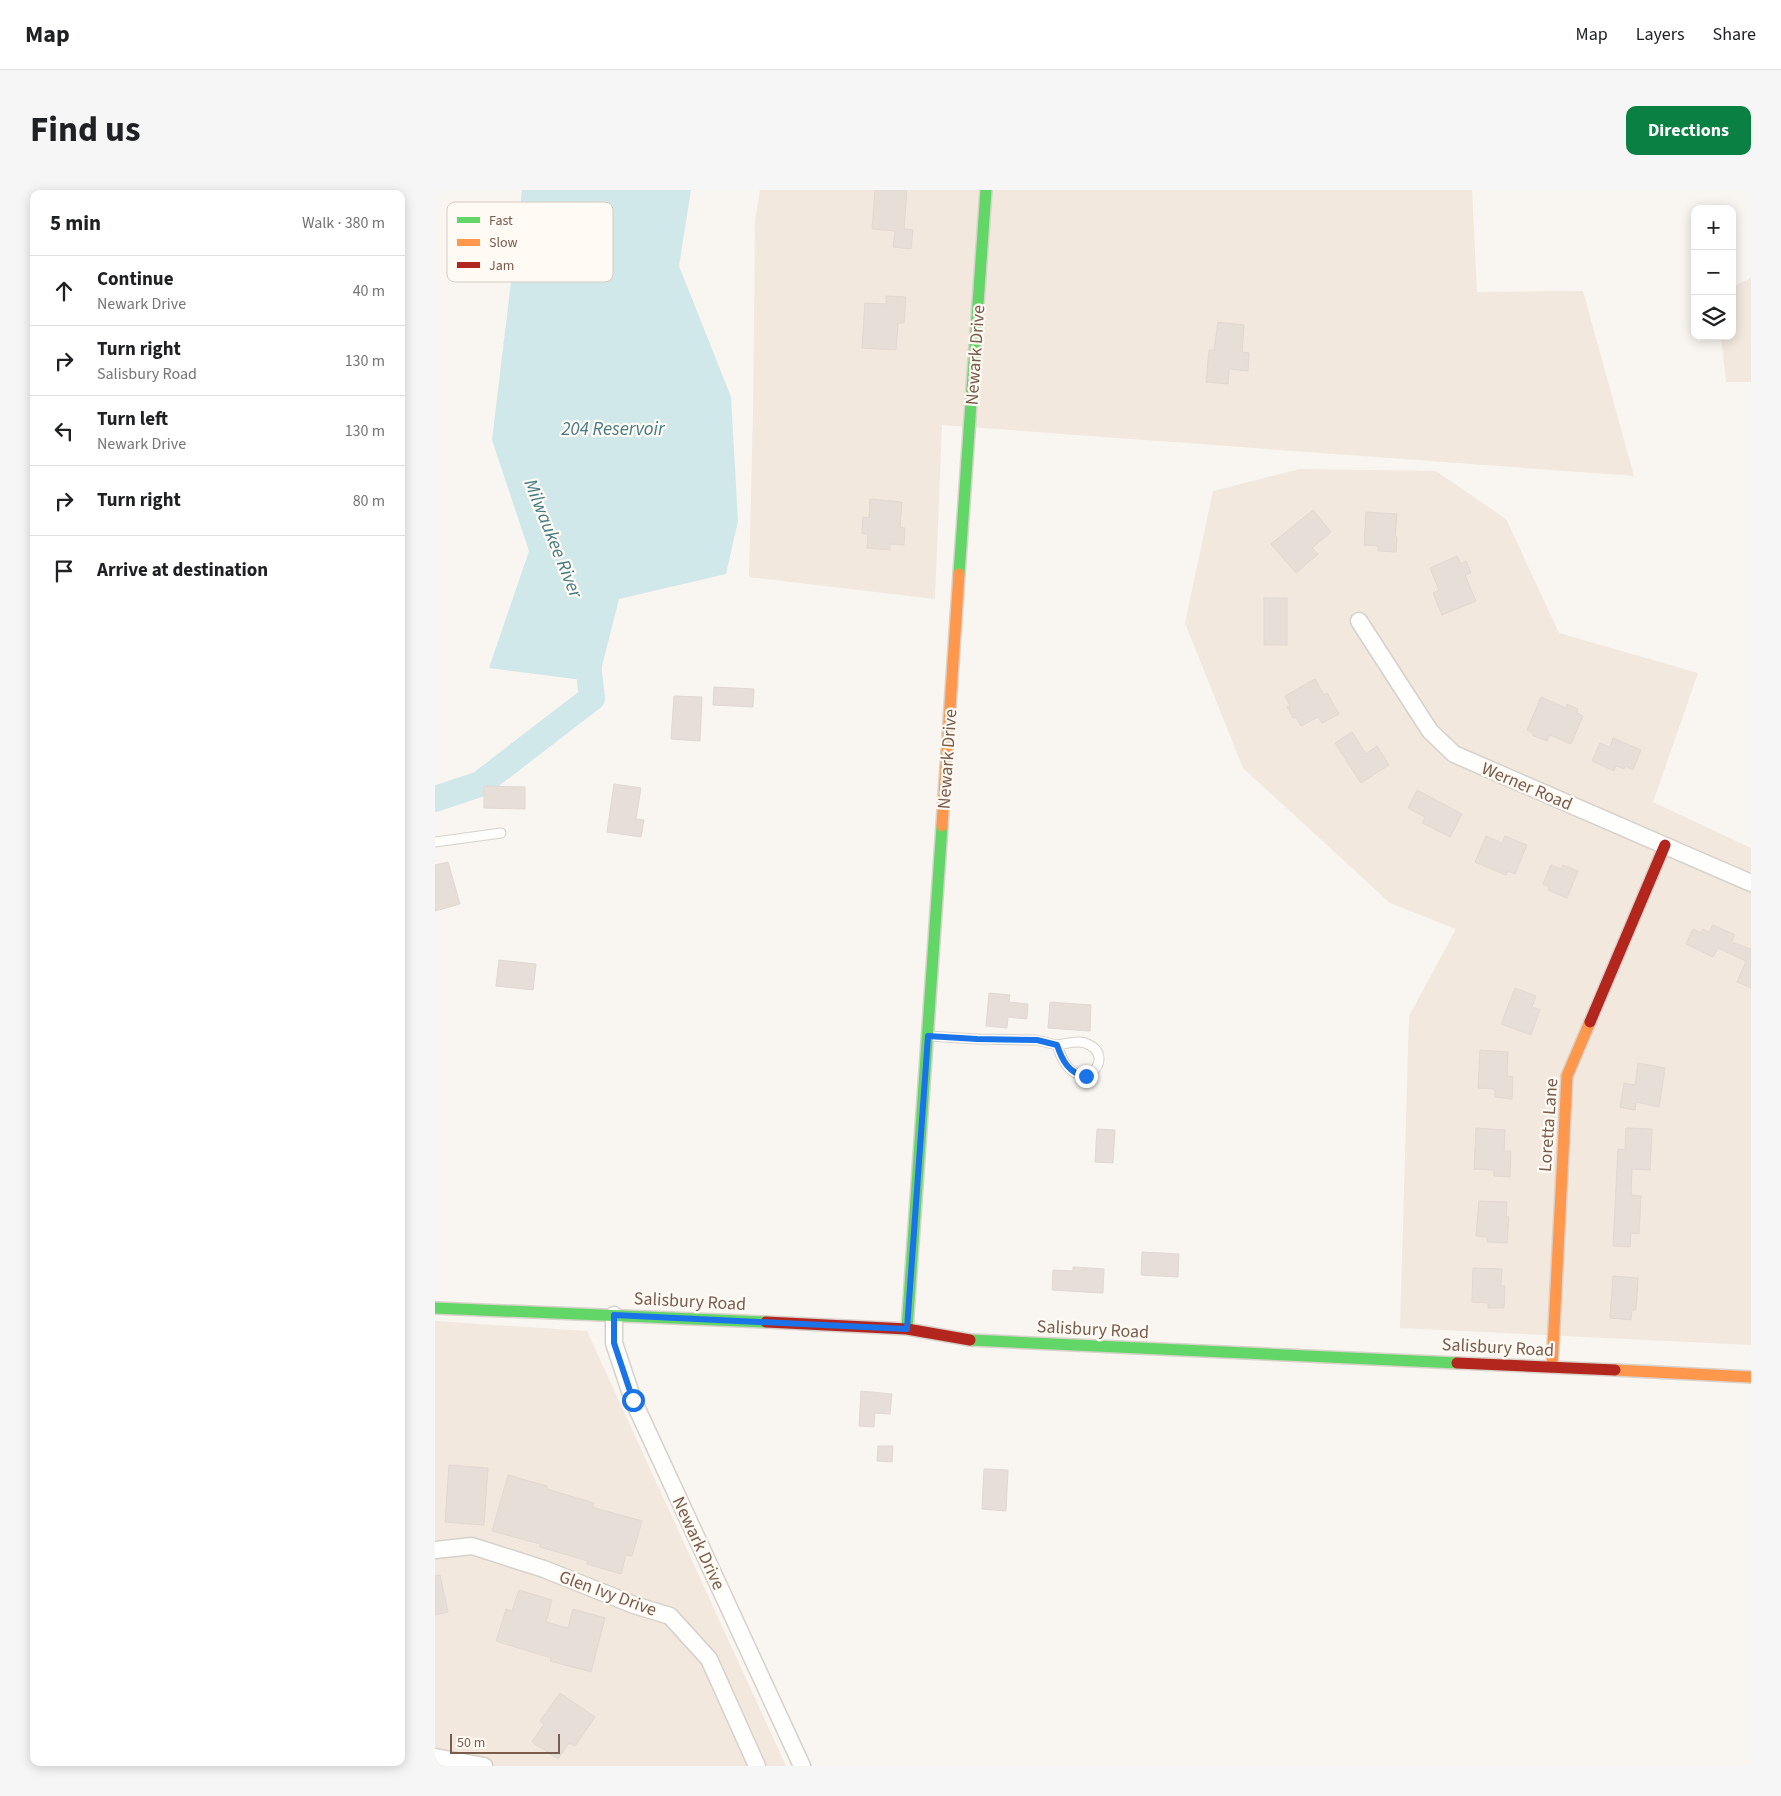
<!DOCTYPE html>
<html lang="en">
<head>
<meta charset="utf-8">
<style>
	:root { --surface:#fff; --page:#f6f6f6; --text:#202124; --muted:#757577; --line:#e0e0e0; --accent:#0b8043 }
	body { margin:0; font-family:"Source Sans 3",sans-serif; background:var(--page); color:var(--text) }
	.controls { position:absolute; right:15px; top:15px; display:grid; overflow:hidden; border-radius:10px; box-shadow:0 2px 12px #0003 }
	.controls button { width:45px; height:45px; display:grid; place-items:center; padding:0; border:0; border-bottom:1px solid var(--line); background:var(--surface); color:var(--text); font:25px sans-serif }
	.scale { position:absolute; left:15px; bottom:12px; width:110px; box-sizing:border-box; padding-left:5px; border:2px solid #7a5c4d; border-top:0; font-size:14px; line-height:18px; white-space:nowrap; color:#7a5c4d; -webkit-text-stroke:4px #fffaf3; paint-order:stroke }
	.stop { position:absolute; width:15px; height:15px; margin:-11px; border:4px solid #1a73e8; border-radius:50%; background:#fff }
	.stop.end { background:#1a73e8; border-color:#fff; box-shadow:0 1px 5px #0008 }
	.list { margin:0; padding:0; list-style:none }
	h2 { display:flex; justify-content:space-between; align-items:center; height:65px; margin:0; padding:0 20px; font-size:21px }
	h2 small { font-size:16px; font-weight:400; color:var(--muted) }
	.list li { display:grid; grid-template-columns:32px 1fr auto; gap:15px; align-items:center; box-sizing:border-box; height:70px; padding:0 20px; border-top:1px solid var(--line) }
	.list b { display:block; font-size:19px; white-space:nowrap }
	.list p { margin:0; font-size:16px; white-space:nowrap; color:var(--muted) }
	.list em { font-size:16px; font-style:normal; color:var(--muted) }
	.icon { flex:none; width:28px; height:28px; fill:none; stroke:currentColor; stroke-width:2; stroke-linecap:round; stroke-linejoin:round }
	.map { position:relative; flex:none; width:1316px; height:1576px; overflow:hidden; border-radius:10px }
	header { display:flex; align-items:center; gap:30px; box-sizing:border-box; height:70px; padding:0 25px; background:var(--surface); border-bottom:1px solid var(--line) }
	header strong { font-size:24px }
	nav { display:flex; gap:28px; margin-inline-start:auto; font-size:18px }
	.intro { display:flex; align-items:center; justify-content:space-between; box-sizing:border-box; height:120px; padding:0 30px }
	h1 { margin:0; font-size:35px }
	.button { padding:12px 22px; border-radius:10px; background:var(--accent); color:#fff; font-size:18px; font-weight:700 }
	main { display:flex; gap:30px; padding:0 30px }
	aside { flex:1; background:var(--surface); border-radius:10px; box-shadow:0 2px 12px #0003 }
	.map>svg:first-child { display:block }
	.residential { fill:#f2e8de }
	.water { fill:#d0e8ea }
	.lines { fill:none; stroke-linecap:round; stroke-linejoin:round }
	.river { stroke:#d0e8ea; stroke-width:26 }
	.building { fill:#e6ded7; stroke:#e2d8d2 }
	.lane-casing { stroke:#d7d1cb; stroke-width:11 }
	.street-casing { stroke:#d7d1cb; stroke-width:19 }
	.fast-casing { stroke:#d9d2cb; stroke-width:14 }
	.slow-casing { stroke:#d9d2cb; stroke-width:14 }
	.jam-casing { stroke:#d9d2cb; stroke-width:14 }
	.lane { stroke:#fefefd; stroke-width:9 }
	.street { stroke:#fefefd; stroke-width:16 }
	.fast { stroke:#63d668; stroke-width:11 }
	.slow { stroke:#ff974d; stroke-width:11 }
	.jam { stroke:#b3261e; stroke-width:11 }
	.route { stroke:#1a73e8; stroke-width:6 }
	.labels { text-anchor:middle; stroke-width:4.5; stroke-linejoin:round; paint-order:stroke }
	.street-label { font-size:18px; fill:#7a5c4d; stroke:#fffaf3 }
	.water-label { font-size:19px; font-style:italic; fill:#437c86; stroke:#fffaf3 }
	.key { fill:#fffaf3; stroke:#d7cbc1; stroke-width:1 }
	.key-label { font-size:14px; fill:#7a5c4d }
</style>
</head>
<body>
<header>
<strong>Map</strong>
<nav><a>Map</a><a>Layers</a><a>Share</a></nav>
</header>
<div class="intro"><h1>Find us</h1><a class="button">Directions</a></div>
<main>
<aside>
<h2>5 min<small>Walk · 380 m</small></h2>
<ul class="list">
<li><svg class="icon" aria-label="ahead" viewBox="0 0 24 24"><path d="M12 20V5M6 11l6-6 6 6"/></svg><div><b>Continue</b><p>Newark Drive</p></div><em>40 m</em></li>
<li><svg class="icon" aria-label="right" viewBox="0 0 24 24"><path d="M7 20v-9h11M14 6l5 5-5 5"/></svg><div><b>Turn right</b><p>Salisbury Road</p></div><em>130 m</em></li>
<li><svg class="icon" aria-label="left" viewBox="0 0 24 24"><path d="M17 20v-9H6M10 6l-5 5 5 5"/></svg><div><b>Turn left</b><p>Newark Drive</p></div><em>130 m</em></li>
<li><svg class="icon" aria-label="right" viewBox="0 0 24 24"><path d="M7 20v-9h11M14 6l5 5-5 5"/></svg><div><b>Turn right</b></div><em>80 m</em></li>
<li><svg class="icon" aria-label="arrive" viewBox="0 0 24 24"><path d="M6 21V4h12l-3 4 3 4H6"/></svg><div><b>Arrive at destination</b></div></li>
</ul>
</aside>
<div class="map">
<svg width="1316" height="1576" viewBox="0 0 1316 1576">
	<rect width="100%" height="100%" fill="#f9f5f0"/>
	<!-- residential -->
	<g class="residential">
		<path d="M325 0H1037L1042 102 1148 101 1199 286 507 235 500 409 314 387 318 225 320 30Z"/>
		<path d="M1316 88V192H1291L1286 146H1297V97Z"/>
		<path d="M865 279 1001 281 1071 329 1124 443 1263 483 1218 612 1316 658V1155L965 1138 974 826 1021 739 955 713 808 578 750 433 778 301Z"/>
		<path d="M0 1131 152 1141 351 1576H0Z"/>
	</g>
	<!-- water -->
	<path class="water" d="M87 0H256L244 76 296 207 303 331 291 384 184 409 163 492 54 478 94 361 57 250Z"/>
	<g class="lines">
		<!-- river -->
		<path class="river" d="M0 609 45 594 157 508 151 456"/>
	</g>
	<!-- building -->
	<g class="building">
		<path d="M440 0H472L469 39 478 40 476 59 458 57 460 41 437 39Z"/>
		<path d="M451 106 471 107 469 133H463L461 160 427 158 430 113 451 114Z"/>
		<path d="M783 132 809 135 807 162 814 163 813 181 794 179 793 194 771 192 774 160H779Z"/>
		<path d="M435 309 467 312 465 337 470 338 469 355 455 354V360L432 358 433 344 427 343 428 327 434 328Z"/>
		<path d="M878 320 896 342 877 358 883 364 861 383 836 354Z"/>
		<path d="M931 322 962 324 960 347H962L961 362 943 361V356L929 355Z"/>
		<path d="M1022 366 1026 374 1031 371 1036 383 1030 385 1041 411 1007 425 998 403 1004 400 995 378Z"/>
		<rect x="829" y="408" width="23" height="47"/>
		<path d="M880 489 889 505 892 503 904 524 887 533 883 527 866 536 861 527 858 528 852 517 855 516 850 506Z"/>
		<path d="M279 497 319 499 318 517 278 515Z"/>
		<path d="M239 506 267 507 265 551 236 549Z"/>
		<path d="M1106 507 1131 518 1132 514 1143 519 1142 523 1148 526 1136 554 1115 545 1112 551 1097 545 1098 543 1092 540Z"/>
		<path d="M917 542 931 564 942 556 954 575 926 593 900 553Z"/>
		<path d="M1178 548 1206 560 1198 580 1190 576 1189 579 1181 576 1179 581 1157 571 1165 553 1175 557Z"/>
		<path d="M179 594 206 598 201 629 209 630 206 647 172 642Z"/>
		<path d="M49 596 90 597V619L49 618Z"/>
		<path d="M982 600 1027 624 1015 647 987 633 990 627 973 618Z"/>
		<path d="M1051 646 1067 653 1070 646 1092 655 1080 684 1073 681 1071 685 1040 672Z"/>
		<path d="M13 672 25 714 0 721V675Z"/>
		<path d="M1116 675 1126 679 1128 675 1143 681 1132 708 1113 700 1114 697 1108 694Z"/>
		<path d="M1278 735 1300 745 1296 752 1316 759V798L1302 792 1311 771 1283 758 1278 767 1251 754 1258 739 1266 743 1268 739 1274 742Z"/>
		<path d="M64 770 101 774 98 800 61 796Z"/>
		<path d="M1080 798 1101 806 1097 817 1105 820 1096 845 1066 834Z"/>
		<path d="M554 803 575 805 574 812 593 814 592 829 573 827 572 838 551 836Z"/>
		<path d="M615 812 656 815 655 841 613 838Z"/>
		<path d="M1045 860 1073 862 1072 886 1078 887 1077 909 1060 907V899L1043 898Z"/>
		<path d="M1203 873 1230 878 1224 917 1201 912 1200 920 1185 917 1189 893 1200 895Z"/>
		<path d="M1041 938 1070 940 1069 961H1076L1075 987 1059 986V980L1039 979Z"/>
		<path d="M1191 938 1217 939 1215 980 1197 979 1196 1005 1206 1006 1204 1044 1196 1043 1195 1057 1178 1056 1183 959 1190 960Z"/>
		<path d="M662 939 680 940 678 973 660 972Z"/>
		<path d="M1044 1011 1072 1012 1071 1026 1074 1027 1072 1053 1052 1052V1047L1041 1046Z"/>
		<path d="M707 1062 744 1064 743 1087 706 1085Z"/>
		<path d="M638 1077 669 1079 668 1103 617 1100 618 1080 638 1081Z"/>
		<path d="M1038 1078 1067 1079 1066 1096H1070L1069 1118H1053V1113L1037 1112Z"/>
		<path d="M1178 1086 1203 1088 1201 1120H1197L1196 1130 1175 1128Z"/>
		<path d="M426 1201 457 1204 455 1224 440 1223 439 1237 424 1236Z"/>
		<path d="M443 1256H458L457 1272 442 1271Z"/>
		<path d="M14 1275 53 1278 49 1335 10 1332Z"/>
		<path d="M549 1279 573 1280 571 1321 547 1319Z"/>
		<path d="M73 1285 112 1296V1299L159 1313 157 1317 207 1331 197 1366 191 1365 186 1384 152 1374 153 1371 105 1357V1354L57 1341Z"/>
		<path d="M5 1385 13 1422 0 1425V1386Z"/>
		<path d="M84 1400 117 1410 111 1432 133 1438 138 1419 170 1428 156 1482 115 1471 116 1468 61 1451 71 1419 77 1421Z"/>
		<path d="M125 1503 160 1527 140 1556 134 1553 123 1569 97 1552 109 1534 105 1531Z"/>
	</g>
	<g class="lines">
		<!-- lane casing -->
		<g class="lane-casing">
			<g id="lane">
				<path d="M0 652 66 643"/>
				<path d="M493 846 542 849 601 850 622 855C641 917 687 866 650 853 641 850 631 854 622 855"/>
			</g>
		</g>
		<!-- street casing -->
		<g class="street-casing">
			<g id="street">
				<path d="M924 431 995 541 1019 564 1316 693"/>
				<path d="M179 1125V1153L198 1210 367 1576"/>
				<path d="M0 1360 37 1356 109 1379 199 1415 235 1426 274 1469 322 1576"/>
				<path d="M0 1567 49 1576"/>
			</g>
		</g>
		<!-- fast casing -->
		<g class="fast-casing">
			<g id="fast">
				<path d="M524 384 551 0"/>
				<path d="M0 1118 331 1132"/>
				<path d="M472 1139 507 636"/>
				<path d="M535 1150 1022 1173"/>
			</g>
		</g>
		<!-- slow casing -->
		<g class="slow-casing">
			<g id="slow">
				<path d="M507 636 524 384"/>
				<path d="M1117 1177 1132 886 1155 832"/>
				<path d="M1180 1180 1316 1187"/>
			</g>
		</g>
		<!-- jam casing -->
		<g class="jam-casing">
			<g id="jam">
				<path d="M1155 832 1230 655"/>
				<path d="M331 1132 472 1139 535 1150"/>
				<path d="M1022 1173 1180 1180"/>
			</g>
		</g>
		<!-- lane -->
		<use href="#lane" class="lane"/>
		<!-- street -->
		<use href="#street" class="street"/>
		<!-- fast -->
		<use href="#fast" class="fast"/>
		<!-- slow -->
		<use href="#slow" class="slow"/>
		<!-- jam -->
		<use href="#jam" class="jam"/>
	</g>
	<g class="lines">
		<!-- route -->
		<path class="route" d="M198 1210 179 1153V1125L472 1139 493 846 542 849 602 850 622 855C627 870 634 884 651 886"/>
	</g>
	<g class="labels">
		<!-- street labels -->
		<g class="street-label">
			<text transform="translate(540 165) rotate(-86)" y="6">Newark Drive</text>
			<text transform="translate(512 569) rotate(-86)" y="6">Newark Drive</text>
			<text transform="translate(1092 596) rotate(23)" y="6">Werner Road</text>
			<text transform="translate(1113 935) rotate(-86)" y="6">Loretta Lane</text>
			<text transform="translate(255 1111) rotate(3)" y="6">Salisbury Road</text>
			<text transform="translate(658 1139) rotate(3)" y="6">Salisbury Road</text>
			<text transform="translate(1063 1157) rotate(3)" y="6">Salisbury Road</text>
			<text transform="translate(264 1353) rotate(65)" y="6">Newark Drive</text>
			<text transform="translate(173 1403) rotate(20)" y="6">Glen Ivy Drive</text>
		</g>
		<!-- water labels -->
		<g class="water-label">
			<text x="178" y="245">204 Reservoir</text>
			<text transform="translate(119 348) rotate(68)" y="7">Milwaukee River</text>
		</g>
	</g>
	<!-- legend -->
	<rect x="12" y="12" width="166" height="80" rx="8" class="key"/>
	<rect x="22" y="27" width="23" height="6" fill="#63d668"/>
	<rect x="22" y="49" width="23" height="7" fill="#ff974d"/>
	<rect x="22" y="72" width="23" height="6" fill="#b3261e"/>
	<g class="key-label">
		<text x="54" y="35">Fast</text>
		<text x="54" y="57">Slow</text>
		<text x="54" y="80">Jam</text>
	</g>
</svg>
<div class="controls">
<button>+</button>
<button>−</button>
<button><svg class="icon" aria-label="layers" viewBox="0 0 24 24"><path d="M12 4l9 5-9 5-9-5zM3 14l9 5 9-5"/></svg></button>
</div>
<div class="scale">50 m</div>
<div class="stop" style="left:198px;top:1210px"></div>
<div class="stop end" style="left:651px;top:886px"></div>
</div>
</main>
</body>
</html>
